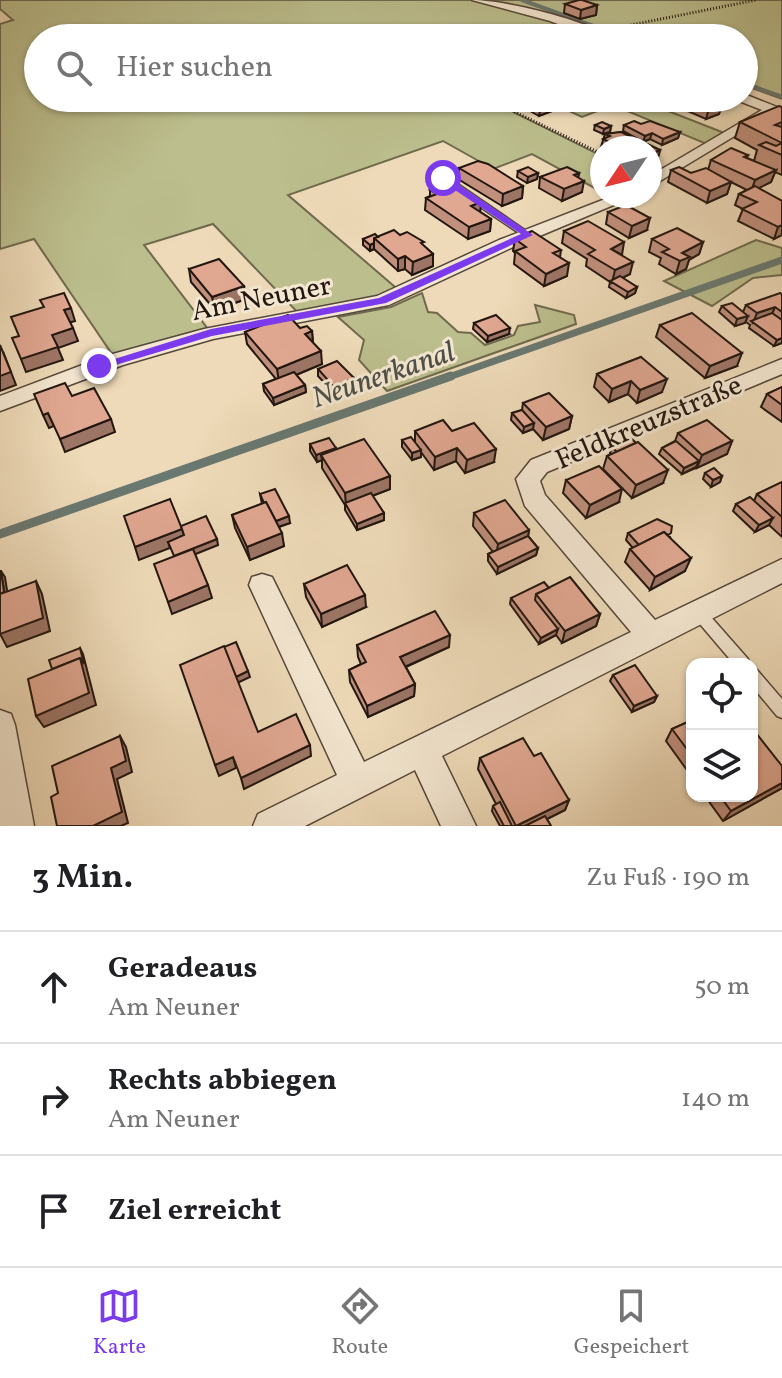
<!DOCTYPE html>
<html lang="de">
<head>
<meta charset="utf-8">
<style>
	:root { --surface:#fff; --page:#f6f6f6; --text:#202124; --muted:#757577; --line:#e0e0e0; --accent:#7c3aed }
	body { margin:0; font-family:Vollkorn,serif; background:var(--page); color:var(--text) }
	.controls { position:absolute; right:24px; bottom:24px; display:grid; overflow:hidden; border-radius:16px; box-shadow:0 2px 6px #0004 }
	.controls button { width:72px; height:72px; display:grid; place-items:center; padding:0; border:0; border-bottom:2px solid var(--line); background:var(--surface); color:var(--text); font:40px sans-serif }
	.compass { position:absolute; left:590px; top:136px; width:72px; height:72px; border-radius:50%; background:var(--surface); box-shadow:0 2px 6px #0004; rotate:235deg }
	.stop { position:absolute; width:24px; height:24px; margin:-18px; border:6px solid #7c3aed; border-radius:50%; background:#fff }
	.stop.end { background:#7c3aed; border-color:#fff; box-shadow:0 2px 8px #0008 }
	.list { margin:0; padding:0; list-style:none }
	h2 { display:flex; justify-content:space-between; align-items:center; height:104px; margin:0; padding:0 32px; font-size:34px }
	h2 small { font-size:26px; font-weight:400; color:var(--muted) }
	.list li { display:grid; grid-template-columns:52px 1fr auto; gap:24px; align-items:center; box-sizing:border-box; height:112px; padding:0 32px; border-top:2px solid var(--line) }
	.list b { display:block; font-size:30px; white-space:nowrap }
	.list p { margin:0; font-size:26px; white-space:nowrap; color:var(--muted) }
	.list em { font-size:26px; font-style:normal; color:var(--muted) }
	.icon { flex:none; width:44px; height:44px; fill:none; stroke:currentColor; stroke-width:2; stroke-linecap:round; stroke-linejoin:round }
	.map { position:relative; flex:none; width:782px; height:826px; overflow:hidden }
	.search { position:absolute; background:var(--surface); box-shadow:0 2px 6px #0004; left:24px; right:24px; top:24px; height:88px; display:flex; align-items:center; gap:20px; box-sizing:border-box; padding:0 28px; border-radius:44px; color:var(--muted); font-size:30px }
	.sheet { height:440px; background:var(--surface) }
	nav { display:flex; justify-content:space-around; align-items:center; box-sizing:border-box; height:112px; border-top:2px solid var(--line); background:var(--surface); font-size:22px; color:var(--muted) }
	nav a { display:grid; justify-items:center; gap:4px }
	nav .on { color:var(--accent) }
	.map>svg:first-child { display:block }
	.green { fill:#bcbe8d; stroke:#6f6a4e; stroke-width:2 }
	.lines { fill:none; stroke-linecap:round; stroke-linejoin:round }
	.stream-far2 { stroke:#697870; stroke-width:4 }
	.stream-far1 { stroke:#697870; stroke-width:7 }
	.stream { stroke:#697870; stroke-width:9 }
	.lane-casing { stroke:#55473a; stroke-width:3 }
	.street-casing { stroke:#55473a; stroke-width:3 }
	.path { stroke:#221610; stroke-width:3; stroke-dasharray:1 2; stroke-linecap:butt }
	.lane { fill:#f4e7d1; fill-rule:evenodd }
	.street { fill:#f4e7d1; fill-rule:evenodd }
	.wall { fill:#c1907d; stroke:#221610; stroke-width:2 }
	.shaded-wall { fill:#9d7566; stroke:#221610; stroke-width:2 }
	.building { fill:#e0a791; stroke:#221610; stroke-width:2 }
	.route { fill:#7c3aed }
	.labels { text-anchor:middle; stroke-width:6; stroke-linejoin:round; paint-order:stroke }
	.street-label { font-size:28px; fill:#221610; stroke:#f4e7d1 }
	.water-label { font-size:30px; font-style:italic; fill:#4c4f48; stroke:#f4e7d1 }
</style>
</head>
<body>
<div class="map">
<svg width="782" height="826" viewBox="0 0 782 826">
	<rect width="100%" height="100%" fill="#eedab8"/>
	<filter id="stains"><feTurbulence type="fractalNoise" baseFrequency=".0025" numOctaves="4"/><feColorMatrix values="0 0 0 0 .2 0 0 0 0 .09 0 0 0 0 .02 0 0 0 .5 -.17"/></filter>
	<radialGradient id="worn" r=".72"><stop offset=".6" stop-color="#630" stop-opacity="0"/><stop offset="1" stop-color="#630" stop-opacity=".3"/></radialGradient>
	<!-- green -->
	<g class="green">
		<path d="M0 0H477L487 3 481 0H782V99L744 85V38H620L608 33 588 38H38V98H485L602 156V192L532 154 493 169 443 141 288 195 402 293 302 317 213 224 144 245 211 333 116 360 34 239 0 249V24L13 20 0 9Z"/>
		<path d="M541 98H635L727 134 709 145 613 105 582 117Z"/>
		<path d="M756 240 782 248V275L753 278 712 306 664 281Z"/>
		<path d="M422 293 428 312 437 313 458 332 471 333 485 345 514 335 518 326 540 322 535 305 574 315 576 324 387 391 359 360 364 340 338 317 391 307Z"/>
	</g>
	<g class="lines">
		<!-- stream-far2 -->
		<g class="stream-far2">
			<path d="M522 0 596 27"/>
			<path d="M618 35 625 38"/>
			<path d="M744 83 782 97"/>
		</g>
		<!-- stream-far1 -->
		<path class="stream-far1" d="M446 378 782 260"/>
		<!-- stream -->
		<path class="stream" d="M0 534 451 376"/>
		<!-- lane casing -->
		<g class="lane-casing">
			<g id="lane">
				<path d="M440 176H446L532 235 531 237H525L440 180Z"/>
				<path d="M699 607 704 609 748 659 750 664H734L694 617 692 613 694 609Z"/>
				<path d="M752 668 757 670 782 699V718L777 716 752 686Z"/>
			</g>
		</g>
		<!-- street casing -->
		<g class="street-casing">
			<g id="street">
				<path d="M472 0C504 0 587 20 612 38H595L550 21Z"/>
				<path d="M744 94 782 109V118L771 114 650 187V176L762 110 739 101 737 98H744Z"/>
				<path d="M613 196H635L511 248 389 305 213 339 123 365 0 411V396L109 355 204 329 377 296 499 240Z"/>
				<path d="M782 359V374L547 472 540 481 545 495 655 620 782 559V583L442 756 476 826H441L415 770 305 826H253L258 814 337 775 249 585 252 577 262 574 272 577 364 762 631 632 525 506 516 479 531 460Z"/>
				<path d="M0 710 11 714 15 725 34 826H0Z"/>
			</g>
		</g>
		<!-- path -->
		<g class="path">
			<path d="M616 28 756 0"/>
			<path d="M509 109 602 154"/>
		</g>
		<!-- lane -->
		<use href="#lane" class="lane"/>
		<!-- street -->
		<use href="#street" class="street"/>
	</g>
	<!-- wall -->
	<g class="wall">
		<path d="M565 4 597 5 596 15 580 19 564 13Z"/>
		<path d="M499 98H515V102L506 104 498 100Z"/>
		<path d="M663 98H710L722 103 719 114 706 119 662 100Z"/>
		<path d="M524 102 553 106 552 111 539 116 523 107Z"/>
		<path d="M782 107V175L775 172 771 182 758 188 782 235 774 239 738 221 743 209 735 205 739 194 747 190 731 182 727 194 707 203 668 182 671 170 691 173 708 170 711 160 748 155 747 158 754 161 757 150 735 138 740 122Z"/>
		<path d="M641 124 680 132 678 138 662 145 650 139 643 142 623 131 624 125Z"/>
		<path d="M595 125 611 126 610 132 603 134 594 130Z"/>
		<path d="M621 132 660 150 657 161 650 164V148H602V151L600 150 605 134Z"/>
		<path d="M459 168 523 186 522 198 502 206 458 179Z"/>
		<path d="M518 171 538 173 537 179 527 183 517 177Z"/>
		<path d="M579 173 578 177 582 192 562 201 539 188 540 177Z"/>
		<path d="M430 190 480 212 491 219 490 231 468 239 425 210 426 198 430 196Z"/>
		<path d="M608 212 647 230 629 238 606 224Z"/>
		<path d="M564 231 621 255 630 274 622 278 637 287 635 293 626 298 609 287 610 282 586 266 587 259 562 243Z"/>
		<path d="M400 235 424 246 433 254V266L412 275 405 269 398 271 374 249 370 251 363 245V239Z"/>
		<path d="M515 239 561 250 560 257 567 276 544 286 514 264 515 253 513 251Z"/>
		<path d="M652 239 703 242 699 254 689 260 686 269 676 274 659 264 661 258 649 252Z"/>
		<path d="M189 269 246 299 215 310 191 282Z"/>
		<path d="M782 294V343L774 346 749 328 750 325 746 322 735 326 719 312 722 306 743 312 746 305Z"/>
		<path d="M474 323 509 334 487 342 473 329Z"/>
		<path d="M660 325 737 366 705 378 656 337Z"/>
		<path d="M300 328 312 331 313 343 322 364 296 375 305 385 306 392 274 405 264 391 263 384 276 379 247 344 245 332Z"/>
		<path d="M641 357 662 392 637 403 628 394 609 402 594 387 597 374Z"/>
		<path d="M318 369 354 378V385L335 394 318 376Z"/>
		<path d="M782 387V422L761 407 767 394Z"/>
		<path d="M523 403 572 416 569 429 543 440 533 429 523 433 511 420 512 413 522 410Z"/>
		<path d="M415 431H452L494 462 465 473 456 461 434 470 421 452V457L412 460 402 447V440L415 442Z"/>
		<path d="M678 433 732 441 727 454 682 474 659 454 662 448 675 441Z"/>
		<path d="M310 444 336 450 390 476V489L372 496 384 513V520L357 530 345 510V505L322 468V460L317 462 310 451Z"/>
		<path d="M612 447 663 483 632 498 603 469 607 456 611 454 610 453Z"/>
		<path d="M705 473 722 476 720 482 711 487 703 479Z"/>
		<path d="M566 480 619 502 586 518 563 493Z"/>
		<path d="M782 482V537L769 525 755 532 733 511 736 504 754 501 757 494Z"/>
		<path d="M260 494 290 523 279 527 284 546 250 560 235 528 232 515 262 504Z"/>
		<path d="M474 513 529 530 528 536 538 548 536 555 497 574 488 561V554L493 552 473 526Z"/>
		<path d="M628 533 670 537 685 571 650 590 625 562 630 549 633 548 626 540Z"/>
		<path d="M304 584 366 607 322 627 306 597Z"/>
		<path d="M549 588 600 614 596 626 562 643 556 635 539 644 510 604 511 598Z"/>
		<path d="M357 645 449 647 406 667 415 684 414 696 368 717 350 682 349 670 361 664 358 657Z"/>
		<path d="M613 675 657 696 654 702 632 712 610 681Z"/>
		<path d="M692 720V777L666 741 672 729Z"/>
		<path d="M534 756 569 800 565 810 547 819 551 826H500L492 811 493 806 496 804 478 769 480 758Z"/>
		<path d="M782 766V788L723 821 705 796H752Z"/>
	</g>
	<!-- shaded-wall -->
	<g class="shaded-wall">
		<path d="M597 5 596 15 580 19 581 10Z"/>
		<path d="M510 98H515V102L506 104 507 99Z"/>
		<path d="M722 103 719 114 706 119 709 108Z"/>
		<path d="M553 106 552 111 539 116 540 110Z"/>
		<path d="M611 126 610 132 603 134 604 129Z"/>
		<path d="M680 132 678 138 662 145 663 139Z"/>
		<path d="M652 133 650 139 643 142 645 136Z"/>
		<path d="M660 150 657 161 650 164V154Z"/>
		<path d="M776 170 771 182 751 192 755 180Z"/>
		<path d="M538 173 537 179 527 183 528 177Z"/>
		<path d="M579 173 577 184 584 181 582 192 562 201 564 189 574 175Z"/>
		<path d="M731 182 727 194 707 203 710 191Z"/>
		<path d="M523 186 522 198 502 206 503 194Z"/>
		<path d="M481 202 480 214 471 206Z"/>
		<path d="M650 218 647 230 629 238 632 226Z"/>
		<path d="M491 219 490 231 468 239 469 227Z"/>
		<path d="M782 225V235L774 239 778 227Z"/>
		<path d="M624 242 622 255 611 249Z"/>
		<path d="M703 242 699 254 689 260 686 269 676 274 682 253Z"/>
		<path d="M374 243V249L370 251V245Z"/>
		<path d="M433 254V266L412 275 413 262Z"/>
		<path d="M405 256V269L398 271V259Z"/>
		<path d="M633 262 630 274 612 283 615 270Z"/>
		<path d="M569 263 567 276 544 286 546 274Z"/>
		<path d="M244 286 246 299 215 310 212 297Z"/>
		<path d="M637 287 635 293 626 298 628 292Z"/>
		<path d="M775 307 770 319 753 323 757 313Z"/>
		<path d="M71 308 75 321 68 323 64 310Z"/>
		<path d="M748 316 745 323 735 326 737 319Z"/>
		<path d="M73 328 78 341 58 348 63 360 26 372 21 359 52 335Z"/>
		<path d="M510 328 509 334 487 342 488 336Z"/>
		<path d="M312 331 313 344 305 334Z"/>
		<path d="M782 338V343L774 346 777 340Z"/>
		<path d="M321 351 322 364 279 382 277 369Z"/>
		<path d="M742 353 737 366 705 378 710 366Z"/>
		<path d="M4 354 16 385 0 391V376Z"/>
		<path d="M354 378V385L335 394 334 387Z"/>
		<path d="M667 379 662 392 637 403 640 390Z"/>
		<path d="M631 381 628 394 609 402 612 389Z"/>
		<path d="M305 385 306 392 274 405 273 398Z"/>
		<path d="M48 413 54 426 49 428 43 415Z"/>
		<path d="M572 416 569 429 543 440 546 427Z"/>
		<path d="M111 419 115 432 65 452 60 439Z"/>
		<path d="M534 423 533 429 523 433 524 427Z"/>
		<path d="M732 441 727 454 697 468 702 455Z"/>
		<path d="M336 448V455H321L322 460 317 462 316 455Z"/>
		<path d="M457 448 456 461 434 470 435 457Z"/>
		<path d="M496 449 494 462 465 473 467 460Z"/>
		<path d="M421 450V457L412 460V453Z"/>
		<path d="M699 461 696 467 682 474 684 468Z"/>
		<path d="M668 470 663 483 632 498 636 485Z"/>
		<path d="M390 476V489L346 506 345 493Z"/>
		<path d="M722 476 720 482 711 487 713 480Z"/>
		<path d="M622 489 619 502 586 518 590 505Z"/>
		<path d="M384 513V520L357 530V524Z"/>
		<path d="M289 516 290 523 275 528 274 522Z"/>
		<path d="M773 518 769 525 755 532 759 525Z"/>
		<path d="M182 529 186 542H168L170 548 139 560 135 547Z"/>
		<path d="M529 530 527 543 496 557 498 544Z"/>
		<path d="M282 533 284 546 250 560 247 547Z"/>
		<path d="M217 539 218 545 176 562 174 556Z"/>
		<path d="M538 548 536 555 497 574 498 567Z"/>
		<path d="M691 558 685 571 650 590 655 577Z"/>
		<path d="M1 571 5 577 9 603 5 596Z"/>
		<path d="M36 581 42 594 50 631 7 647 0 634Z"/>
		<path d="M208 585 212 598 172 614 168 602Z"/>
		<path d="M365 595 366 607 322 627 321 614Z"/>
		<path d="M600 614 596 626 562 643 565 631Z"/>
		<path d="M558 629 556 635 539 644 541 638Z"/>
		<path d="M450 635 449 647 400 669V657Z"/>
		<path d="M80 648 83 654 96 705 44 727 36 716 57 682Z"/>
		<path d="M248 671 250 677 237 683 235 677Z"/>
		<path d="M415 684 414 696 368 717 367 706Z"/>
		<path d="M657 696 654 702 632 712 634 706Z"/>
		<path d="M120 736 126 747 132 772 117 779 128 823 121 826H93Z"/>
		<path d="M310 745 311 756 244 789 241 778Z"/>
		<path d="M233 757 236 768 219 776 215 765Z"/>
		<path d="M782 783V788L723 821 731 811Z"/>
		<path d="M569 800 565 810 533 826H516Z"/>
	</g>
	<!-- building -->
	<g class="building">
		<path d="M579 0H582L597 5 581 10 565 4Z"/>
		<path d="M685 98H710L722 103 709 108Z"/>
		<path d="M544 101 553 106 540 110 524 102Z"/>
		<path d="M779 106 782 107V122L775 125 782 127V143L740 122Z"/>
		<path d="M634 121 641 124 650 121 680 132 663 139 652 133 645 136 624 125Z"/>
		<path d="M602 122 611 126 604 129 595 125Z"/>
		<path d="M621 132 660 150 650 154V148H621L603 139 610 136 605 134Z"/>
		<path d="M766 142 776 146 782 143V155L759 145Z"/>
		<path d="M731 148 748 155 744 157 776 170 755 180 711 160Z"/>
		<path d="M478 161 488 164 523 186 503 194 459 168Z"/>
		<path d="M528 167 538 173 528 177 518 171Z"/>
		<path d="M567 167 579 173 574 175 584 181 564 189 540 177Z"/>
		<path d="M679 167 691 173 706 168 731 182 710 191 671 170Z"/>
		<path d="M450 183 481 202 471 206 491 219 469 227 426 198 437 194 430 190Z"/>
		<path d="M755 186 782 201V225L778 227 742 209 757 202 739 194Z"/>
		<path d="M626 205 650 218 632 226 608 212Z"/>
		<path d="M588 221 624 242 611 249 633 262 615 270 588 254 595 250 564 231Z"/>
		<path d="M677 228 703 242 682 253 690 257 680 261 662 252 669 249 652 239Z"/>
		<path d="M394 230 400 235 407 232 424 242 421 243 433 254 413 262 405 256 398 259 374 238Z"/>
		<path d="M532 231 561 250 553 253 569 263 546 274 515 251 526 247 515 239Z"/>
		<path d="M375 234 378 237 374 238V243L370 245 363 239Z"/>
		<path d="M219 259 244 286 212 297 189 269Z"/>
		<path d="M620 276 637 287 628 292 610 281Z"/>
		<path d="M64 293 71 308 64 310 73 328 52 335 58 347 21 359 12 338 19 336 11 317 44 307 40 300Z"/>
		<path d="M780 293 782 294V312L775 307 757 313 746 305Z"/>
		<path d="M732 303 748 316 737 319 722 306Z"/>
		<path d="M692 313 742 353 710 366 660 325Z"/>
		<path d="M772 313 782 320V338L777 340 751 321Z"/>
		<path d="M288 315 300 328 307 326 312 331 305 334 321 351 277 369 245 332Z"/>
		<path d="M496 315 510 328 488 336 474 323Z"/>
		<path d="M0 345 11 372 0 376Z"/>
		<path d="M641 357 667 379 640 390 631 381 612 389 597 374Z"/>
		<path d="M337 361 354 378 334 387 318 369Z"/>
		<path d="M294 372 305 385 273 398 263 384Z"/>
		<path d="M65 383 72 396 94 388 111 419 60 439 48 413 43 415 34 394Z"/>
		<path d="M782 387V405L767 394Z"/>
		<path d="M549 393 572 416 546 427 523 403Z"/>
		<path d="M522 410 534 423 524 427 512 413Z"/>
		<path d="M443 420 452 431 474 423 496 449 467 460 457 448 435 457 415 431Z"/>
		<path d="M707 420 732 441 702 455 678 433Z"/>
		<path d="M411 437 421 450 412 453 402 440Z"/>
		<path d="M329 438 336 448 316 455 310 444Z"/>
		<path d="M631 438 636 443 617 452 612 447Z"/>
		<path d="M364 439 390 476 345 493 321 455Z"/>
		<path d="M676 441 699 461 684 468 662 448Z"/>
		<path d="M638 442 668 470 636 485 607 456Z"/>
		<path d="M599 466 622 489 590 505 566 480Z"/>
		<path d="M714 468 722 476 713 480 705 473Z"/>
		<path d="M782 482V517L757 494Z"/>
		<path d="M275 489 289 516 276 521 266 502 264 503 260 494Z"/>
		<path d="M371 493 384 513 357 524 345 503Z"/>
		<path d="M750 497 773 518 759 525 736 504Z"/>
		<path d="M170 499 182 529 135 547 124 516Z"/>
		<path d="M505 500 529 530 498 544 474 513Z"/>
		<path d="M266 502 282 533 247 547 232 515Z"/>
		<path d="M206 516 217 539 174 556 168 542 184 535 181 526Z"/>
		<path d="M657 519 672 526 671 533 668 535 664 532 639 545 628 533Z"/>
		<path d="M664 532 691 558 655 577 630 549Z"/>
		<path d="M528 536 538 548 498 567 488 554Z"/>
		<path d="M193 549 208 585 168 602 154 564Z"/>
		<path d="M347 565 365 595 321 614 304 584Z"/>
		<path d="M0 571H1L4 592 0 594Z"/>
		<path d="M570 577 600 614 565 631 536 594Z"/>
		<path d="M36 581 43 618 0 634V594Z"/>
		<path d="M544 582 549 588 536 594 535 600 558 629 541 638 511 598Z"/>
		<path d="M435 611 450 635 400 657 415 684 367 706 349 670 366 662 357 645Z"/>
		<path d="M236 642 248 671 236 677 224 647Z"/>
		<path d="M224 646 258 732 296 714 310 745 241 778 233 757 215 765 180 665Z"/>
		<path d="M80 648 84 664 80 658 52 669 49 660Z"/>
		<path d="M80 658 89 693 36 716 28 679Z"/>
		<path d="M635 665 657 696 634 706 613 675Z"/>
		<path d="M692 720V756L672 729Z"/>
		<path d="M752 728 782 766V783L731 811 720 796H752Z"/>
		<path d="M120 736 126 761 111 768 122 812 93 826H57L51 797 58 793 52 766Z"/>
		<path d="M523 738 534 756 541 753 569 800 516 826 480 758Z"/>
		<path d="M500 802 512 826H504L493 806Z"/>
		<path d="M545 816 551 826H525Z"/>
	</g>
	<!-- route -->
	<path class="route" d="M440 176H446L533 235 386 303 212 336 99 370 92 366 211 329 379 298 521 234 440 180Z"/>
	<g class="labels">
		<!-- street labels -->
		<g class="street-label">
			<text transform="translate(261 297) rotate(-11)" y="10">Am Neuner</text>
			<text transform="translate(648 421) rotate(-23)" y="10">Feldkreuzstraße</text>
		</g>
		<!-- water labels -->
		<g class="water-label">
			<text transform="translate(383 374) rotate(-19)" y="10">Neunerkanal</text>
		</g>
	</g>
	<rect width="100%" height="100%" filter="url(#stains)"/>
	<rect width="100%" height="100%" fill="url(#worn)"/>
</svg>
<div class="controls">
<button><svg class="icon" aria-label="locate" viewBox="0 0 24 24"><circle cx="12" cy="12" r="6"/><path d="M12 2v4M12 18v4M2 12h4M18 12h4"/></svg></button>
<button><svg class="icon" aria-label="layers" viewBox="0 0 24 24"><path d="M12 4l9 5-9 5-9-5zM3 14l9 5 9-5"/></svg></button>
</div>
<svg class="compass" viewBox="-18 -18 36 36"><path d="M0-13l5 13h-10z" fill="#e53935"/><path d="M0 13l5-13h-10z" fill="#757577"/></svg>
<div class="stop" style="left:443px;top:178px"></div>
<div class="stop end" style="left:99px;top:366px"></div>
<div class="search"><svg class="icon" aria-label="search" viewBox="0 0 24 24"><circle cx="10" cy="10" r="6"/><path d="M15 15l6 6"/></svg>Hier suchen</div>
</div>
<section class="sheet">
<h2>3 Min.<small>Zu Fuß · 190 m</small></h2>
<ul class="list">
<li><svg class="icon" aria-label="ahead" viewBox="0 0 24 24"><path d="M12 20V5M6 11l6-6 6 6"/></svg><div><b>Geradeaus</b><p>Am Neuner</p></div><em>50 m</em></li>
<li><svg class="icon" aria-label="right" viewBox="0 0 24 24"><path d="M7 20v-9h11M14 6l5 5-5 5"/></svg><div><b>Rechts abbiegen</b><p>Am Neuner</p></div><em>140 m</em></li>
<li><svg class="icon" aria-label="arrive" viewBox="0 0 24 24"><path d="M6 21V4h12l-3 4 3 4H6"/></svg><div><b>Ziel erreicht</b></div></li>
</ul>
</section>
<nav>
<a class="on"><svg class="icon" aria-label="map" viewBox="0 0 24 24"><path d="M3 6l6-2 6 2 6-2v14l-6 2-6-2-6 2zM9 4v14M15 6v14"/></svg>Karte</a>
<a><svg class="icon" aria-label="directions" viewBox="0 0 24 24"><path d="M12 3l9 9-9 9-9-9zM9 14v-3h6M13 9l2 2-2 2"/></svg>Route</a>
<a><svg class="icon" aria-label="saved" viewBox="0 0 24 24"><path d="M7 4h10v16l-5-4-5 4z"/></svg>Gespeichert</a>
</nav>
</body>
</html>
